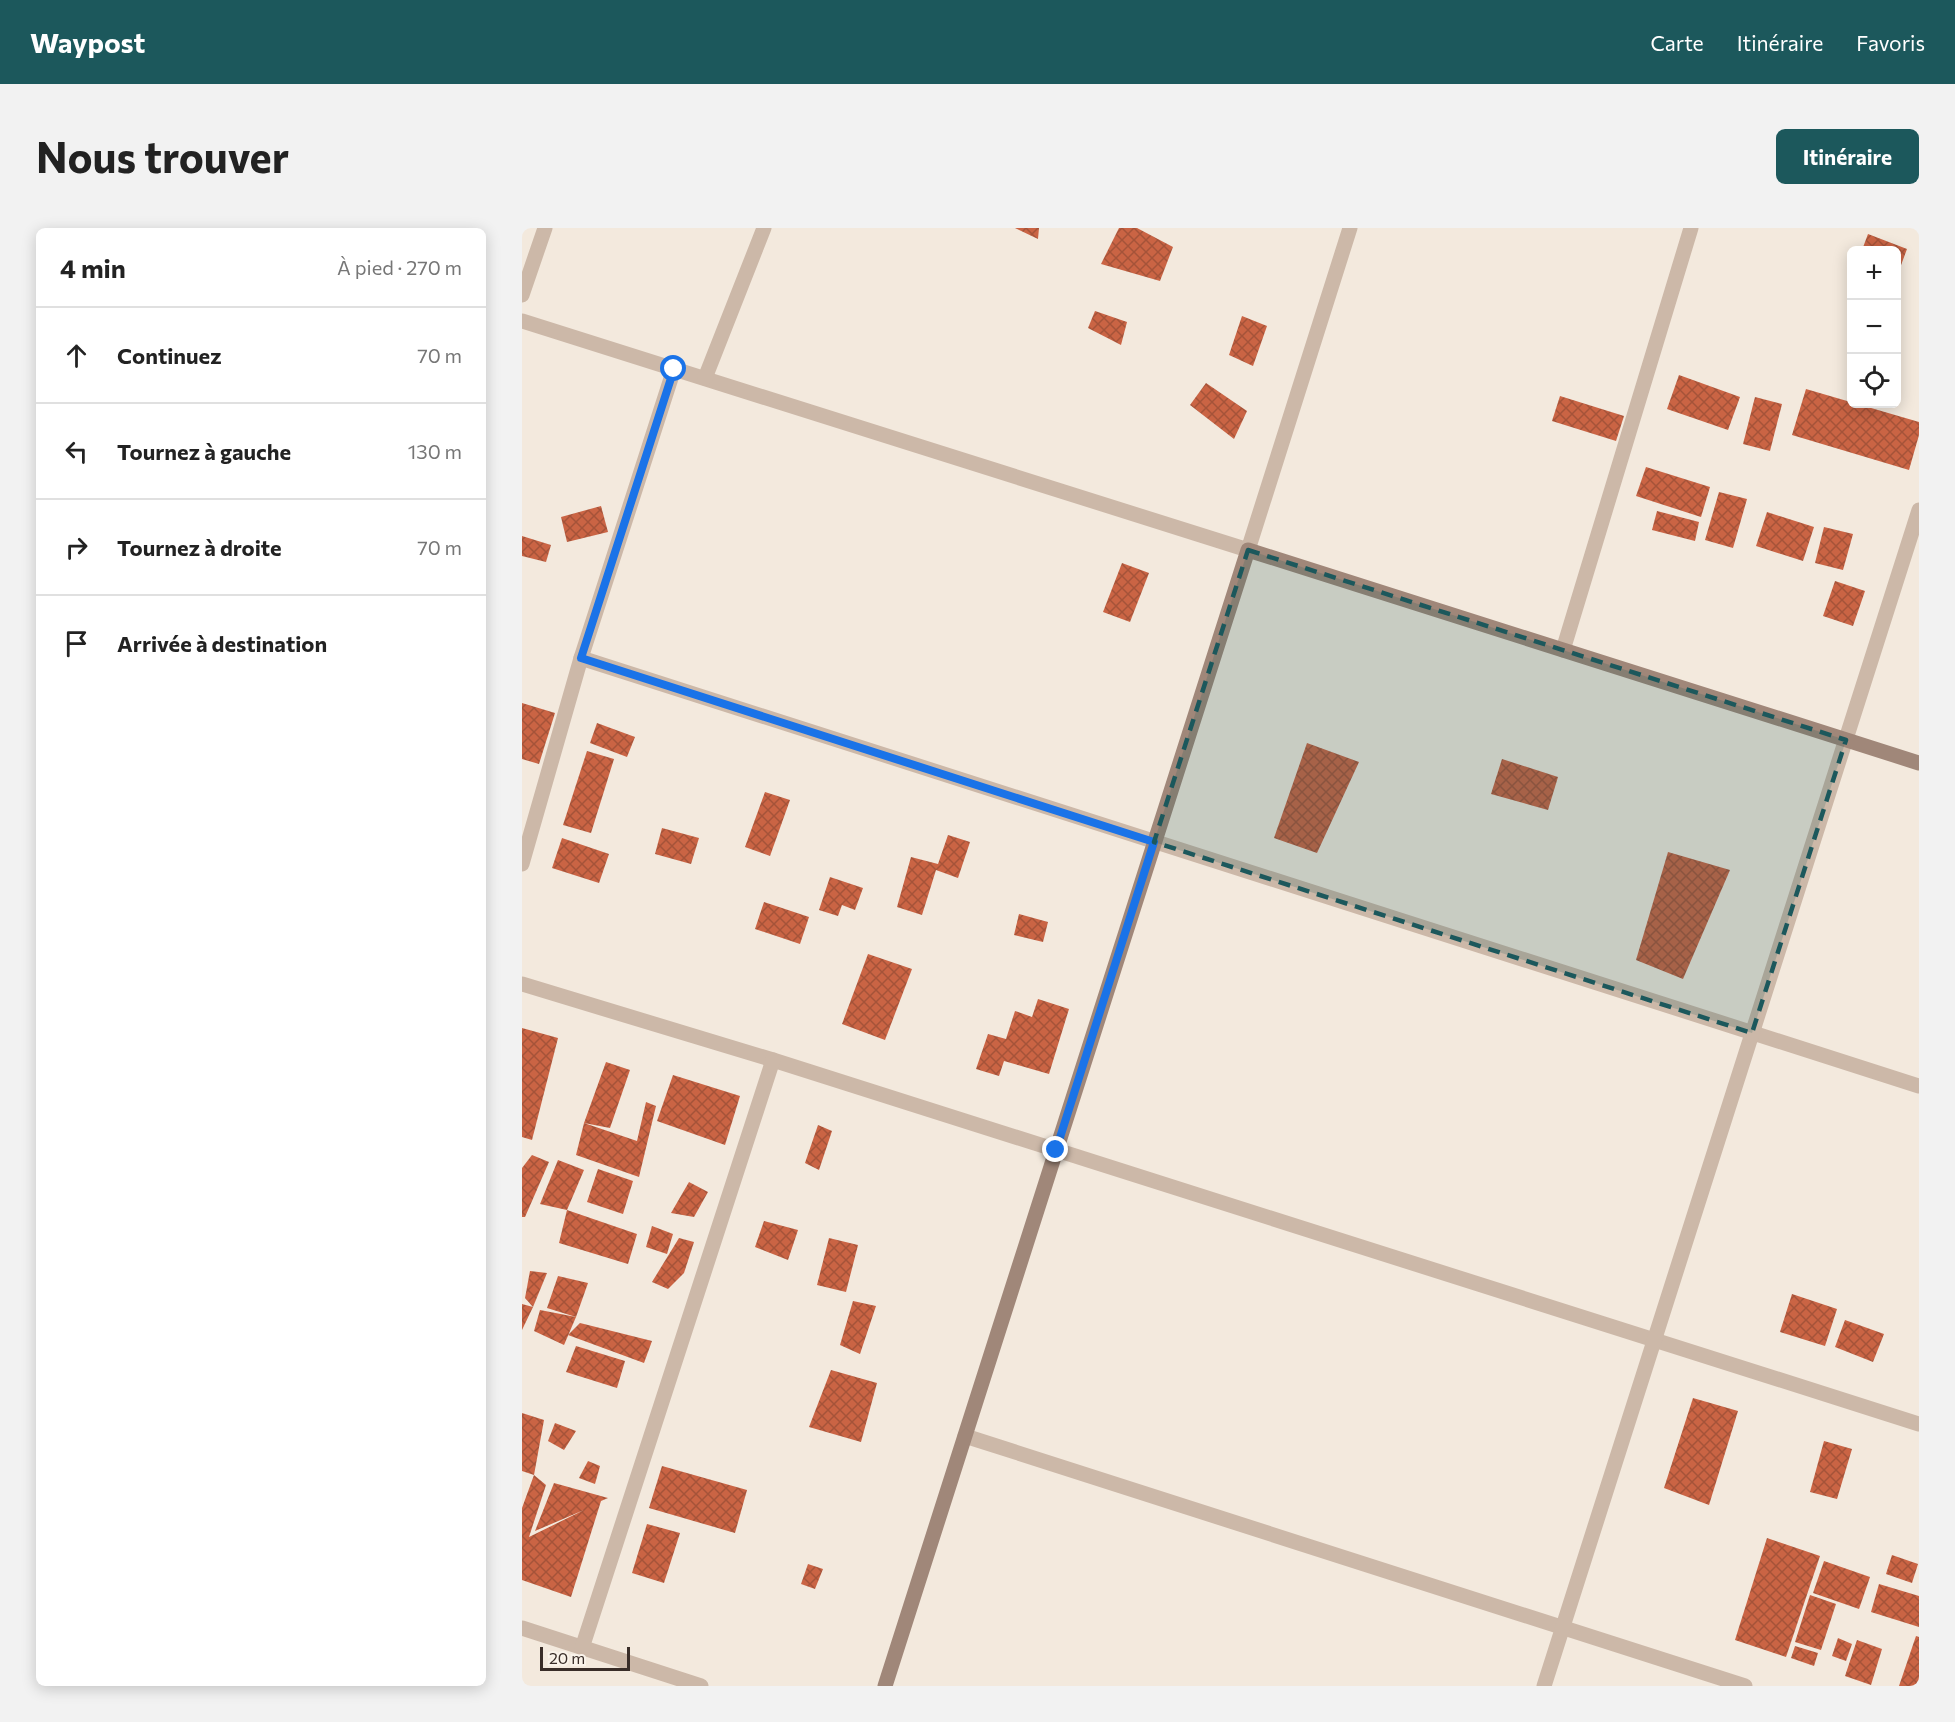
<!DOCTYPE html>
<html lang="fr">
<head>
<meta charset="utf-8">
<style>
	:root { --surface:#fff; --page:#f2f2f2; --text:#222; --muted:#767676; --line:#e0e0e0; --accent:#1c585c }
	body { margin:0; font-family:Commissioner,sans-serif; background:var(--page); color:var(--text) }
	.controls { position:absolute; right:18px; top:18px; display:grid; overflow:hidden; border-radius:9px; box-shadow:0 3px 15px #0003 }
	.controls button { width:54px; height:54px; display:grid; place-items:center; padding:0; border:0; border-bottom:2px solid var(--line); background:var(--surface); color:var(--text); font:30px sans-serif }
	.scale { position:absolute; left:18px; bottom:15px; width:90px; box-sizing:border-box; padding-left:6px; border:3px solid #392d28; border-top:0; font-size:16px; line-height:21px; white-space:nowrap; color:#392d28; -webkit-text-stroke:4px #faf3ea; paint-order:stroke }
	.stop { position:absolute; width:18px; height:18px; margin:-14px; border:4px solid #1a73e8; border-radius:50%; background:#fff }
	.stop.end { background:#1a73e8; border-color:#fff; box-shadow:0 2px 6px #0008 }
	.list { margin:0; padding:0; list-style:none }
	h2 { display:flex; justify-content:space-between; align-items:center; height:78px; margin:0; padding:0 24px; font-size:26px }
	h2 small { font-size:20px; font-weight:400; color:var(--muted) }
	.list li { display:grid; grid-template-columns:39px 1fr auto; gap:18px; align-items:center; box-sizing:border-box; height:96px; padding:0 24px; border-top:2px solid var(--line) }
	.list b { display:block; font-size:22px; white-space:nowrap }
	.list em { font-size:20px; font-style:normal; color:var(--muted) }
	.icon { flex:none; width:33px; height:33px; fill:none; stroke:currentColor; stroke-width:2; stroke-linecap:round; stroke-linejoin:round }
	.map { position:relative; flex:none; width:1397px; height:1458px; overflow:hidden; border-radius:9px }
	header { display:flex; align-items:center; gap:36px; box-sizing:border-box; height:84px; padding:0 30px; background:var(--accent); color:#fff }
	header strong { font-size:28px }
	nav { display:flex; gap:33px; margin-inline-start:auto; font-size:21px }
	.intro { display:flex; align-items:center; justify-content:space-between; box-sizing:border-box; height:144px; padding:0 36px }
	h1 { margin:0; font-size:42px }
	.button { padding:15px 27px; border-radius:9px; background:var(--accent); color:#fff; font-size:21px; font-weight:700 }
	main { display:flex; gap:36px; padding:0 36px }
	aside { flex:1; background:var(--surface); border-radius:9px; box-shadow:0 3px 15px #0003 }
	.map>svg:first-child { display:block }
	.building { fill:url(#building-cross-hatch) }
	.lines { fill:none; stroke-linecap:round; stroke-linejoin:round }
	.street { stroke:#ccb8a8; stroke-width:15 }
	.secondary { stroke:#a08779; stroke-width:15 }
	.route { stroke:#1a73e8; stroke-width:8 }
	.marked { fill:#1c585c; fill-opacity:0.2; stroke:#1c585c; stroke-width:4.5; stroke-dasharray:12 8; stroke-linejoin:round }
</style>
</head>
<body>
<header>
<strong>Waypost</strong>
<nav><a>Carte</a><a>Itinéraire</a><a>Favoris</a></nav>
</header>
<div class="intro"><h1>Nous trouver</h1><a class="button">Itinéraire</a></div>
<main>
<aside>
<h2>4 min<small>À pied · 270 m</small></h2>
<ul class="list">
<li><svg class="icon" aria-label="ahead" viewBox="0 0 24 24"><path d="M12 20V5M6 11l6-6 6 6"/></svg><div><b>Continuez</b></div><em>70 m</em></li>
<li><svg class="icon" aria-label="left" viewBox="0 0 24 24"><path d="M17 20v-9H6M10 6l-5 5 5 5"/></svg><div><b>Tournez à gauche</b></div><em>130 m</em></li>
<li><svg class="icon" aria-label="right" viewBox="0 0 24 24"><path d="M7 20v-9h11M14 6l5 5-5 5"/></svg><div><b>Tournez à droite</b></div><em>70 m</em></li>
<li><svg class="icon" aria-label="arrive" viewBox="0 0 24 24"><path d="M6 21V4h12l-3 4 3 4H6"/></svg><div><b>Arrivée à destination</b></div></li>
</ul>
</aside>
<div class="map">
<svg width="1397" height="1458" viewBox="0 0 1397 1458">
	<defs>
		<pattern id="building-cross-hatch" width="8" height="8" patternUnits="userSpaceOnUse" patternTransform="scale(1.5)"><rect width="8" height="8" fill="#ca6444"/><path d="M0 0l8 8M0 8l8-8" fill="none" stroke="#a55339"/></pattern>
	</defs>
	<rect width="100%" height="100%" fill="#f3e9dd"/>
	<!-- building -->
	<g class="building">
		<path d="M493 0H517L516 11Z"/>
		<path d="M597 0H615L651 19 638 53 579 36Z"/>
		<path d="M1346 6 1385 21 1375 48 1374 22H1340Z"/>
		<path d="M573 83 605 94 599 117 566 100Z"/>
		<path d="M720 88 745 98 731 138 707 127Z"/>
		<path d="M1157 147 1218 169 1206 202 1145 181Z"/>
		<path d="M684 155 725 183 712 211 668 177Z"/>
		<path d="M1284 161 1397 194V207L1387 242 1270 207Z"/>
		<path d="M1038 168 1102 188 1094 213 1030 193Z"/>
		<path d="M1233 169 1260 176 1248 223 1221 216Z"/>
		<path d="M1124 239 1188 259 1179 289 1114 268Z"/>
		<path d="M1197 264 1225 271 1211 320 1183 312Z"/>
		<path d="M79 278 86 304 45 314 39 289Z"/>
		<path d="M1135 283 1177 294 1173 313 1130 302Z"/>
		<path d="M1245 284 1292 299 1281 333 1234 318Z"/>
		<path d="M1302 299 1331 306 1321 342 1293 335Z"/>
		<path d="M0 308 29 317 24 334 0 328Z"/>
		<path d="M600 335 627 345 608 394 581 384Z"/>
		<path d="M1313 353 1343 363 1331 398 1301 388Z"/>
		<path d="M0 475 33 485 17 536 0 531Z"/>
		<path d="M75 495 113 509 105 529 68 515Z"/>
		<path d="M785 515 837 534 795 625 752 610Z"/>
		<path d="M65 523 92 531 69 605 41 597Z"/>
		<path d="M980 531 1036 549 1026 582 969 566Z"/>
		<path d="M243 564 268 572 248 628 223 619Z"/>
		<path d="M140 600 177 610 169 636 133 626Z"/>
		<path d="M426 607 448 614 436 650 414 642 400 687 375 679 389 629 416 636Z"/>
		<path d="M40 610 87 626 77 655 30 640Z"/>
		<path d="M1146 624 1208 642 1161 751 1114 732Z"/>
		<path d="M308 649 341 660 333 682 320 677 316 688 297 682Z"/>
		<path d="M242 674 287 689 278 716 233 701Z"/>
		<path d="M497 686 526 694 521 714 492 707Z"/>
		<path d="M346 726 390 741 363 812 320 796Z"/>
		<path d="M516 771 547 781 527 846 482 833 477 848 454 841 466 806 484 811 493 783 510 789Z"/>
		<path d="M0 800 36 810 10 912 0 909Z"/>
		<path d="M84 834 108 842 88 900 62 895 115 913 124 874 134 878 117 949 54 927 62 895Z"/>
		<path d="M151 847 218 868 203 917 135 893Z"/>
		<path d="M296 897 310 903 297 942 283 935Z"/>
		<path d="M10 927 27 934 3 989H0V940Z"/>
		<path d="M36 932 62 942 45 982 18 976Z"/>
		<path d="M76 941 111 953 101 986 65 974Z"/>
		<path d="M167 954 186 964 172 989 149 985Z"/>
		<path d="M45 982 115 1006 106 1036 37 1015Z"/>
		<path d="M242 993 276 1002 266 1032 233 1019Z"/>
		<path d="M130 998 151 1006 145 1026 124 1019Z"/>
		<path d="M157 1010 172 1014 162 1045 146 1061 130 1054Z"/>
		<path d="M307 1010 336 1017 324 1064 295 1057Z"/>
		<path d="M8 1043 25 1045 11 1079 3 1070Z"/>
		<path d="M36 1048 66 1055 54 1089 25 1080Z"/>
		<path d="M1270 1066 1315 1081 1303 1118 1258 1104Z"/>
		<path d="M331 1073 354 1078 338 1126 318 1117Z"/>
		<path d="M0 1076 11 1079 0 1102Z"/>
		<path d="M18 1082 54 1089 42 1117 12 1103Z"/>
		<path d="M1323 1092 1362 1106 1351 1134 1313 1119Z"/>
		<path d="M58 1095 130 1113 122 1135 46 1107Z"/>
		<path d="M54 1118 103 1133 95 1160 44 1144Z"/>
		<path d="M309 1142 355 1155 339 1214 287 1199Z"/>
		<path d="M1171 1170 1216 1183 1187 1277 1142 1260Z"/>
		<path d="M0 1185 22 1192 12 1247 24 1257 7 1309 62 1282 13 1303 32 1255 86 1270 79 1273 49 1369 0 1352V1280L12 1247 0 1243Z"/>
		<path d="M33 1195 54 1203 42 1222 26 1213Z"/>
		<path d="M1302 1213 1330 1221 1315 1271 1288 1264Z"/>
		<path d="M66 1233 78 1238 73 1256 57 1250Z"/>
		<path d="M140 1238 225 1262 213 1305 127 1280Z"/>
		<path d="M125 1296 158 1305 142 1355 110 1345Z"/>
		<path d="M1245 1310 1298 1328 1264 1429 1213 1412Z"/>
		<path d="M1370 1327 1396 1336 1390 1355 1364 1346Z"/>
		<path d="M1302 1333 1348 1349 1337 1381 1291 1365Z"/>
		<path d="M286 1336 301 1341 293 1361 279 1356Z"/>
		<path d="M1357 1356 1397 1368V1399L1349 1384Z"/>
		<path d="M1288 1367 1314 1376 1299 1422 1273 1414Z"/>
		<path d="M1394 1408 1397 1409V1458H1377Z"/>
		<path d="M1316 1410 1330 1416 1324 1433 1310 1428Z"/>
		<path d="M1335 1412 1360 1421 1349 1457 1323 1448Z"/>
		<path d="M1273 1418 1296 1425 1292 1438 1269 1430Z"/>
	</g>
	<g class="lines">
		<!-- street -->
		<g class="street">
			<path d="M0 67 23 0"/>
			<path d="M0 93 726 322 828 0"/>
			<path d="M183 150 242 0"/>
			<path d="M1041 422 1169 0"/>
			<path d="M59 430 1397 858"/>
			<path d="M0 636 59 430 152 141"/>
			<path d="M0 756 251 832 1397 1196"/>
			<path d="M443 1208 1223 1458"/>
			<path d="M0 1400 179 1458"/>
			<path d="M60 1420 251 832"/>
			<path d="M1022 1458 1397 282"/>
		</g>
		<!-- secondary -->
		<path class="secondary" d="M363 1458 726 322 1397 535"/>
	</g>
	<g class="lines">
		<!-- route -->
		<path class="route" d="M152 141 59 430 632 614 534 922"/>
	</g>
	<!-- marked area -->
	<path class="marked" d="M726 322 1324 512 1230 805 632 614Z"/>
</svg>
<div class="controls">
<button>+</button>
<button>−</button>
<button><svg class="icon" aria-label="locate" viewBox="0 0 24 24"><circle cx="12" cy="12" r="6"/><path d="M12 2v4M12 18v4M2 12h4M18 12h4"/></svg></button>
</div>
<div class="scale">20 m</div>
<div class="stop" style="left:152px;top:141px"></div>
<div class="stop end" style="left:534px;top:922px"></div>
</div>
</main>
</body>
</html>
